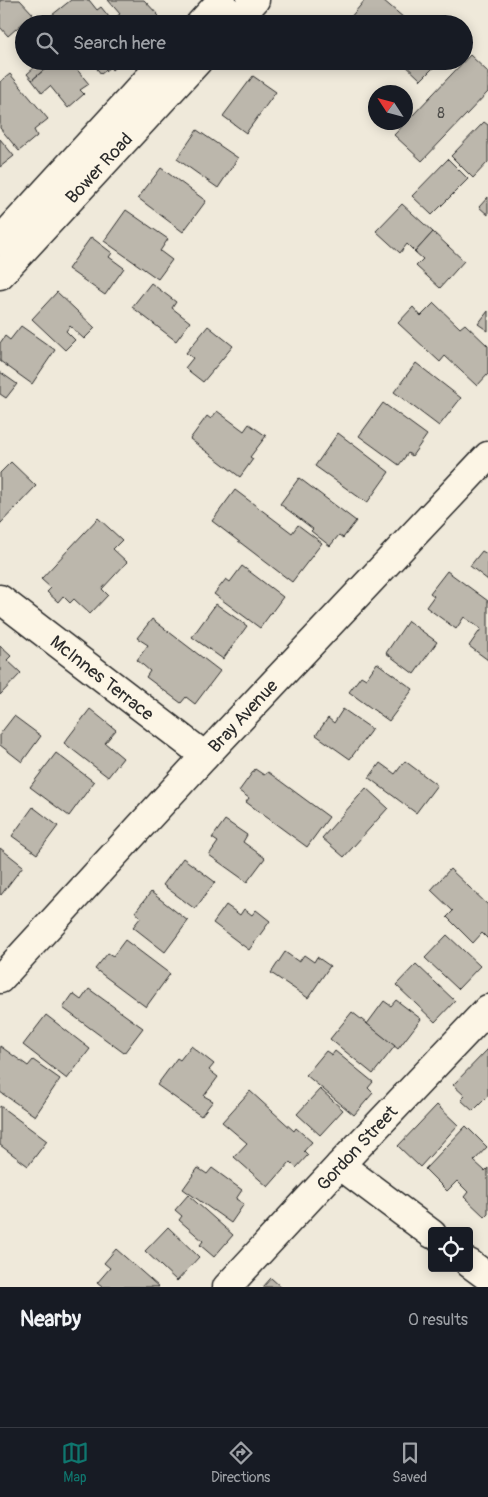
<!DOCTYPE html>
<html lang="en">
<head>
<meta charset="utf-8">
<style>
	:root { --surface:#171b24; --page:#242831; --text:#f1f3f6; --muted:#9ea1a6; --line:#363941; --accent:#0f766e }
	body { margin:0; font-family:Pangolin,sans-serif; background:var(--page); color:var(--text) }
	.controls { position:absolute; right:15px; bottom:15px; display:grid; overflow:hidden; border-radius:5px; box-shadow:0 2px 12px #0003 }
	.controls button { width:45px; height:45px; display:grid; place-items:center; padding:0; border:0; border-bottom:1px solid var(--line); background:var(--surface); color:var(--text); font:25px sans-serif }
	.compass { position:absolute; left:368px; top:85px; width:45px; height:45px; border-radius:50%; background:var(--surface); box-shadow:0 2px 12px #0003; rotate:306deg }
	.list { margin:0; padding:0; list-style:none }
	h2 { display:flex; justify-content:space-between; align-items:center; height:65px; margin:0; padding:0 20px; font-size:21px }
	h2 small { font-size:16px; font-weight:400; color:var(--muted) }
	.icon { flex:none; width:28px; height:28px; fill:none; stroke:currentColor; stroke-width:2; stroke-linecap:round; stroke-linejoin:round }
	.map { position:relative; flex:none; width:488px; height:1287px; overflow:hidden }
	.search { position:absolute; background:var(--surface); box-shadow:0 2px 12px #0003; left:15px; right:15px; top:15px; height:55px; display:flex; align-items:center; gap:12px; box-sizing:border-box; padding:0 18px; border-radius:28px; color:var(--muted); font-size:19px }
	.sheet { height:140px; background:var(--surface) }
	nav { display:flex; justify-content:space-around; align-items:center; box-sizing:border-box; height:70px; border-top:1px solid var(--line); background:var(--surface); font-size:14px; color:var(--muted) }
	nav a { display:grid; justify-items:center; gap:2px }
	nav .on { color:var(--accent) }
	.map>svg:first-child { display:block }
	.building { fill:#bcb7ac; stroke:#2b2b2b }
	.lines { fill:none; stroke-linecap:round; stroke-linejoin:round }
	.minor-casing { stroke:#2b2b2b; stroke-width:31 }
	.major-casing { stroke:#2b2b2b; stroke-width:31 }
	.minor { stroke:#fcf5e5; stroke-width:28 }
	.major { stroke:#fcf5e5; stroke-width:28 }
	.labels { text-anchor:middle; stroke-width:4; stroke-linejoin:round; paint-order:stroke }
	.number-label { font-size:15px; fill:#4f4e4b }
	.street-label { font-size:18px; fill:#2b2b2b; stroke:#fcf5e5 }
</style>
</head>
<body>
<div class="map">
<svg width="488" height="1287" viewBox="0 0 488 1287">
	<rect width="100%" height="100%" fill="#efe9da"/>
	<filter id="ink" filterUnits="userSpaceOnUse"><feTurbulence type="fractalNoise" baseFrequency=".02" numOctaves="2"/><feDisplacementMap in="SourceGraphic" scale="10" xChannelSelector="R" yChannelSelector="G"/><feConvolveMatrix kernelMatrix="1 2 1 2 8 2 1 2 1" color-interpolation-filters="sRGB"/></filter>
	<g filter="url(#ink)">
		<!-- building -->
		<g class="building">
			<path d="M0 0H20L33 14 8 36 0 27Z"/>
			<path d="M71 0H89L97 10 101 7 109 17 101 24H59L52 15Z"/>
			<path d="M108 0H144L159 16 150 24H121L116 17 120 14Z"/>
			<path d="M365 0H383L404 18 400 24H345Z"/>
			<path d="M109 17 114 24H101Z"/>
			<path d="M24 42V54L18 46Z"/>
			<path d="M470 55 488 72V92L422 161 394 135Z"/>
			<path d="M30 61H54L32 80 27 74 35 67Z"/>
			<path d="M55 61 63 70 68 65 74 66 89 84 80 90 84 94 68 108 50 86 42 93 32 80Z"/>
			<path d="M91 61H122L112 70 110 67 101 74Z"/>
			<path d="M401 61H440L421 80Z"/>
			<path d="M10 74 48 119 34 130 37 136 19 151 0 128V82Z"/>
			<path d="M253 76 276 92 246 133 223 116Z"/>
			<path d="M484 122 488 125V162L473 178 451 156Z"/>
			<path d="M197 130 238 158 218 188 177 159Z"/>
			<path d="M0 139 14 156 0 167Z"/>
			<path d="M448 159 468 179 432 215 412 196Z"/>
			<path d="M161 168 206 201 183 232 138 198Z"/>
			<path d="M488 197V215L479 207Z"/>
			<path d="M402 204 433 232 415 252 407 244 400 253 376 231Z"/>
			<path d="M126 210 168 239 160 251 172 260 158 279 104 241Z"/>
			<path d="M433 232 464 261 440 288 416 266 423 259 415 252Z"/>
			<path d="M91 237 112 253 109 257 124 268 105 295 68 269Z"/>
			<path d="M151 283 176 302 172 308 190 322 176 341 132 307Z"/>
			<path d="M57 292 95 328 84 339 70 326 66 331 75 340 65 350 32 319Z"/>
			<path d="M434 303 460 328 465 324 488 346V374L477 386 445 356 440 362 398 323 413 307 421 316Z"/>
			<path d="M488 311V331L478 324Z"/>
			<path d="M21 326 55 350 32 384 0 361V343L5 336 10 340Z"/>
			<path d="M208 326 233 346 203 382 185 368 193 358 186 353Z"/>
			<path d="M416 363 461 398 439 426 394 392Z"/>
			<path d="M0 372 17 384 6 398 0 394Z"/>
			<path d="M383 403 427 435 412 456 408 453 399 465 359 436Z"/>
			<path d="M217 411 244 431 249 424 266 436 250 457 253 459 240 477 190 439 207 416 211 419Z"/>
			<path d="M338 433 389 472 367 503 315 466Z"/>
			<path d="M11 462 36 486 0 524V473Z"/>
			<path d="M299 478 356 521 343 538 339 535 330 546 311 531 313 529 280 504Z"/>
			<path d="M235 490 292 533 298 525 322 543 292 582 212 521Z"/>
			<path d="M98 518 122 540 113 549 127 562 102 589 108 595 90 614 74 599 70 603 63 596 58 602 47 592 51 588 41 579Z"/>
			<path d="M482 551 487 554 488 553V580L470 566Z"/>
			<path d="M242 566 283 597 260 628 214 594 226 579 230 582Z"/>
			<path d="M447 571 488 601V660L469 646 481 629 464 617 456 629 426 607 434 596 430 593Z"/>
			<path d="M216 604 247 626 223 659 192 637Z"/>
			<path d="M152 619 220 671 195 704 186 697 181 703 146 677 150 671 137 660 148 645 137 638Z"/>
			<path d="M408 621 437 642 414 674 386 653Z"/>
			<path d="M0 646 11 656 7 660 21 673 0 695Z"/>
			<path d="M377 663 413 689 389 721 349 692 361 676 366 679Z"/>
			<path d="M90 709 116 730 105 743 123 758 108 777 64 743Z"/>
			<path d="M343 709 372 729 350 759 316 735 328 718 334 723Z"/>
			<path d="M14 716 41 736 22 762 0 745V734Z"/>
			<path d="M56 753 94 782 69 816 30 787Z"/>
			<path d="M405 761 437 785 416 813 369 778 380 763 395 774Z"/>
			<path d="M255 769 264 775 268 772 329 817 307 847 246 802 249 798 239 791Z"/>
			<path d="M366 788 388 808 344 857 322 838Z"/>
			<path d="M33 807 58 826 37 854 12 836Z"/>
			<path d="M225 820 247 835 243 842 265 858 247 882 209 855 218 842 212 838Z"/>
			<path d="M0 848 23 866 1 895 0 894Z"/>
			<path d="M183 858 215 882 195 909 163 885Z"/>
			<path d="M450 869 488 905V939L482 933 473 943 447 917 453 911 431 890Z"/>
			<path d="M151 892 188 921 165 952 133 927 141 917 135 912Z"/>
			<path d="M226 905 240 915 244 909 252 915 256 910 270 921 249 950 213 923Z"/>
			<path d="M447 935 480 966 458 989 425 958Z"/>
			<path d="M125 940 170 974 146 1007 95 969 108 953 113 956Z"/>
			<path d="M285 952 299 962 304 955 314 962 317 957 330 966 308 998 271 973Z"/>
			<path d="M416 964 455 1001 435 1022 396 985Z"/>
			<path d="M89 989 143 1028 124 1053 63 1008 73 994 81 1000Z"/>
			<path d="M396 1000 421 1019 398 1049 367 1024 384 1001 391 1006Z"/>
			<path d="M352 1012 395 1046 373 1074 330 1039Z"/>
			<path d="M46 1015 90 1049 67 1079 23 1045Z"/>
			<path d="M0 1046 28 1066 33 1060 60 1079 35 1116 0 1092Z"/>
			<path d="M191 1046 214 1064 209 1070 218 1077 204 1096 213 1101 201 1116 157 1085 177 1058 180 1060Z"/>
			<path d="M488 1049V1096L473 1111 461 1100 465 1096 453 1085Z"/>
			<path d="M326 1051 332 1055 335 1051 373 1082 368 1088 373 1093 354 1115 306 1075Z"/>
			<path d="M320 1089 343 1110 320 1135 297 1114Z"/>
			<path d="M250 1091 294 1131 296 1128 312 1142 304 1151 308 1155 296 1168 290 1162 268 1187 234 1157 247 1143 222 1122Z"/>
			<path d="M437 1105 458 1125 420 1167 398 1146Z"/>
			<path d="M0 1106 47 1141 28 1166 0 1145Z"/>
			<path d="M466 1126 487 1147 474 1161 485 1171 488 1168V1214L485 1217 464 1197 468 1192 457 1181 447 1191 425 1169Z"/>
			<path d="M198 1168 207 1174 212 1168 242 1190 236 1199 244 1204 231 1223 183 1189Z"/>
			<path d="M188 1195 233 1235 214 1257 200 1245 203 1241 179 1220 182 1216 175 1210Z"/>
			<path d="M168 1227 199 1257 177 1281 145 1251Z"/>
			<path d="M116 1249 159 1287H102L97 1283 110 1268 104 1263Z"/>
			<path d="M271 1278 281 1287H263Z"/>
		</g>
		<g class="lines">
			<!-- minor casing -->
			<g class="minor-casing">
				<g id="minor">
					<path d="M0 599 205 756"/>
					<path d="M0 979 205 756 488 456"/>
					<path d="M340 1165 432 1234"/>
					<path d="M469 1263 488 1277"/>
					<path d="M227 1287 340 1165 488 1009"/>
				</g>
			</g>
			<!-- major casing -->
			<g class="major-casing">
				<g id="major">
					<path d="M200 24 222 0"/>
					<path d="M233 24 255 0"/>
					<path d="M0 241 165 61"/>
					<path d="M0 275 198 61"/>
				</g>
			</g>
			<!-- minor -->
			<use href="#minor" class="minor"/>
			<!-- major -->
			<use href="#major" class="major"/>
		</g>
	</g>
	<g class="labels">
		<!-- number labels -->
		<g class="number-label">
			<text x="441" y="118">8</text>
		</g>
		<!-- street labels -->
		<g class="street-label">
			<text transform="translate(99 168) rotate(-47)" y="6">Bower Road</text>
			<text transform="translate(102 678) rotate(38)" y="6">McInnes Terrace</text>
			<text transform="translate(243 716) rotate(-47)" y="6">Bray Avenue</text>
			<text transform="translate(357 1148) rotate(-47)" y="6">Gordon Street</text>
		</g>
	</g>
</svg>
<div class="controls">
<button><svg class="icon" aria-label="locate" viewBox="0 0 24 24"><circle cx="12" cy="12" r="6"/><path d="M12 2v4M12 18v4M2 12h4M18 12h4"/></svg></button>
</div>
<svg class="compass" viewBox="-18 -18 36 36"><path d="M0-13l5 13h-10z" fill="#e53935"/><path d="M0 13l5-13h-10z" fill="#9ea1a6"/></svg>
<div class="search"><svg class="icon" aria-label="search" viewBox="0 0 24 24"><circle cx="10" cy="10" r="6"/><path d="M15 15l6 6"/></svg>Search here</div>
</div>
<section class="sheet">
<h2>Nearby<small>0 results</small></h2>
<ul class="list">
</ul>
</section>
<nav>
<a class="on"><svg class="icon" aria-label="map" viewBox="0 0 24 24"><path d="M3 6l6-2 6 2 6-2v14l-6 2-6-2-6 2zM9 4v14M15 6v14"/></svg>Map</a>
<a><svg class="icon" aria-label="directions" viewBox="0 0 24 24"><path d="M12 3l9 9-9 9-9-9zM9 14v-3h6M13 9l2 2-2 2"/></svg>Directions</a>
<a><svg class="icon" aria-label="saved" viewBox="0 0 24 24"><path d="M7 4h10v16l-5-4-5 4z"/></svg>Saved</a>
</nav>
</body>
</html>
